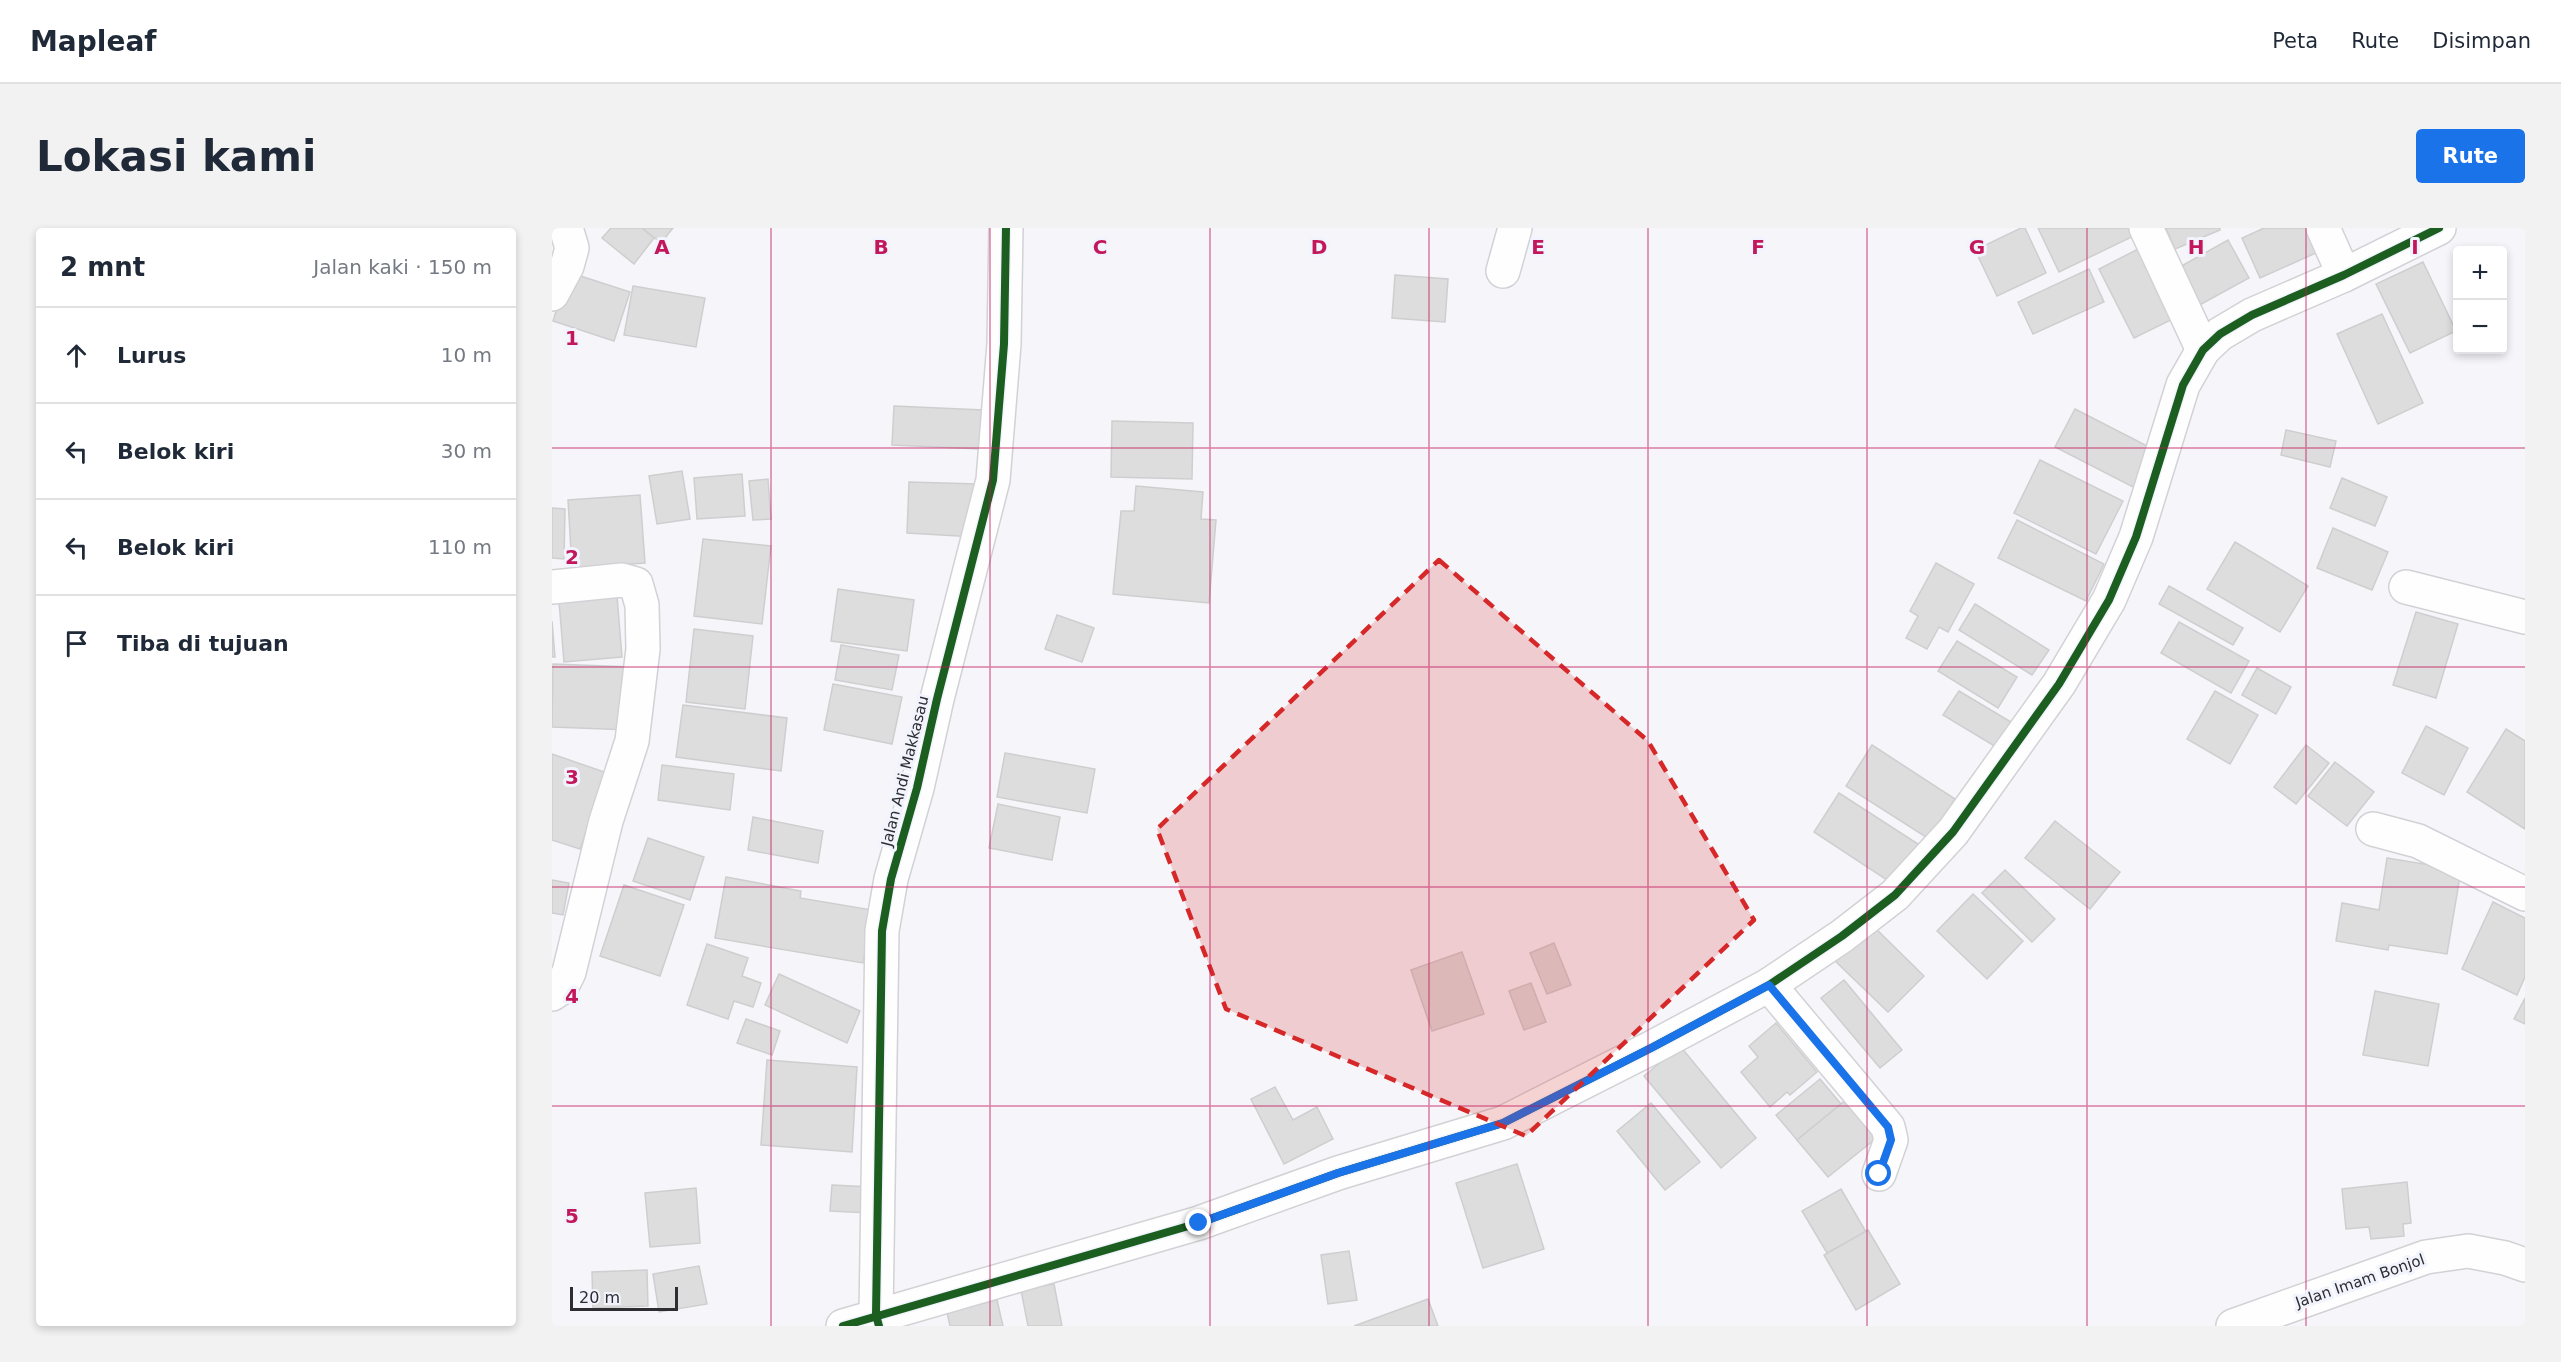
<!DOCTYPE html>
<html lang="id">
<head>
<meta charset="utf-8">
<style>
	:root { --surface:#fff; --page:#f2f2f3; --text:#1f2937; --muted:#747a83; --line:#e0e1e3; --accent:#1a73e8 }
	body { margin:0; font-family:"DejaVu Sans",sans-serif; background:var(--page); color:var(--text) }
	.controls { position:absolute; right:18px; top:18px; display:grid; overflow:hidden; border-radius:6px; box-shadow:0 3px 9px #0003 }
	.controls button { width:54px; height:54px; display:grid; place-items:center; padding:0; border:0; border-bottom:2px solid var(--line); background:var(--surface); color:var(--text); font:30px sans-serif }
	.scale { position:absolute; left:18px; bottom:15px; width:108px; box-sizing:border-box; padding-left:6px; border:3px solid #2d2d32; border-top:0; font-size:16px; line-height:21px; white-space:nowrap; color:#2d2d32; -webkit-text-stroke:4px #f2f4fd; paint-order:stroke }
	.stop { position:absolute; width:18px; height:18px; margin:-14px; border:4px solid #1a73e8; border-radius:50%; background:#fff }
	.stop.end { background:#1a73e8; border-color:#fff; box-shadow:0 2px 6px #0008 }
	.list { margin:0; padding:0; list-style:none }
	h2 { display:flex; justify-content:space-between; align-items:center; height:78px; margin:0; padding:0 24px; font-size:26px }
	h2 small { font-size:20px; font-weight:400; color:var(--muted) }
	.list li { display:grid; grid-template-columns:39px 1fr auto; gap:18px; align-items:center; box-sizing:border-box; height:96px; padding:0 24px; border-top:2px solid var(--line) }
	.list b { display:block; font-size:22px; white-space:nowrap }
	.list em { font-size:20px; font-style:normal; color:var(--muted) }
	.icon { flex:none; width:33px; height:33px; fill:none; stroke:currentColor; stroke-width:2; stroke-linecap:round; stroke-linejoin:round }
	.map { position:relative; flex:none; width:1973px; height:1098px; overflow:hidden; border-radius:6px }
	header { display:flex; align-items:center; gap:36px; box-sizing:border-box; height:84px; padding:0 30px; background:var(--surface); border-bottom:2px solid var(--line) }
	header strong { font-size:28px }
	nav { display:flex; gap:33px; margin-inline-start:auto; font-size:21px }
	.intro { display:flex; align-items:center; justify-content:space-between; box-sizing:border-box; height:144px; padding:0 36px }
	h1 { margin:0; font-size:42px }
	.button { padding:15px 27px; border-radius:6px; background:var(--accent); color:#fff; font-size:21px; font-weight:700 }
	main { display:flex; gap:36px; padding:0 36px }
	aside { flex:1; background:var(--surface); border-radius:6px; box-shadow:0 3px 9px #0003 }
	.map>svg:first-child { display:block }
	.building { fill:#deddde; stroke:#cfcecf; stroke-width:1.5 }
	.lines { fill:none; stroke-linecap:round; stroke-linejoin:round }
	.street-casing { stroke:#d2d2d6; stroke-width:36 }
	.secondary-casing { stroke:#d2d2d6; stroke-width:36 }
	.street { stroke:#fefefe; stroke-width:33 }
	.secondary { stroke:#fefefe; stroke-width:33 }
	.cycleway-casing { stroke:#f2f4fd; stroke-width:11 }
	.cycleway { stroke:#1b5e20; stroke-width:8 }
	.route { stroke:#1a73e8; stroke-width:8 }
	.marked { fill:#d62828; fill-opacity:0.2; stroke:#d62828; stroke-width:4.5; stroke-dasharray:12 8; stroke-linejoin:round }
	.grid { fill:none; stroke:#c2185b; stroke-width:1.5; stroke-opacity:0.55 }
	.labels { text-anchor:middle; stroke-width:6; stroke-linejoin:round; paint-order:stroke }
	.street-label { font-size:15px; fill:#2d2d32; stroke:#f2f4fd }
	.grid-label { font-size:20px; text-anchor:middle; font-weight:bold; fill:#c2185b; stroke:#f2f4fd; stroke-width:6; stroke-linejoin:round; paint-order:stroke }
</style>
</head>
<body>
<header>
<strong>Mapleaf</strong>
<nav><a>Peta</a><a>Rute</a><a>Disimpan</a></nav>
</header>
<div class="intro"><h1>Lokasi kami</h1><a class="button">Rute</a></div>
<main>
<aside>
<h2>2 mnt<small>Jalan kaki · 150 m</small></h2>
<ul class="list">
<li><svg class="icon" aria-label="ahead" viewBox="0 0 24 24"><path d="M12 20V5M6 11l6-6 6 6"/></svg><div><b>Lurus</b></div><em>10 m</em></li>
<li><svg class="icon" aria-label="left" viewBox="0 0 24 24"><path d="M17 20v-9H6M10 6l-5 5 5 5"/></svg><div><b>Belok kiri</b></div><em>30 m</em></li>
<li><svg class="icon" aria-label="left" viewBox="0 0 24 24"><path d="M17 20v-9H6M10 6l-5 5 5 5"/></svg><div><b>Belok kiri</b></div><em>110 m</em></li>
<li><svg class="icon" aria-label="arrive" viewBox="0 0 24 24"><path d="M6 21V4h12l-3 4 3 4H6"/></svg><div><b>Tiba di tujuan</b></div></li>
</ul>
</aside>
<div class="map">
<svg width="1973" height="1098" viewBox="0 0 1973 1098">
	<rect width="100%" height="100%" fill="#f5f5fa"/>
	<!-- building -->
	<g class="building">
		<path d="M59 0H90L102 10 82 36 50 10Z"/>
		<path d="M90 0H121L109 15Z"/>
		<path d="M1469 0H1473L1494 45 1445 68 1423 22Z"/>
		<path d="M1486 0H1588L1590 4 1507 44Z"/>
		<path d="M1614 0H1668V2L1623 21Z"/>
		<path d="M1712 0H1756L1766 24 1708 50 1690 10Z"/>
		<path d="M1676 12 1697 50 1644 79 1624 41Z"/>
		<path d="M1592 18 1627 88 1582 110 1547 41Z"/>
		<path d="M1871 34 1904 103 1858 125 1824 56Z"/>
		<path d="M1537 41 1552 74 1481 106 1466 74Z"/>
		<path d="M16 44 78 64 62 113 1 93Z"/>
		<path d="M843 47 896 51 893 94 840 90Z"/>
		<path d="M81 58 153 70 144 119 72 107Z"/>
		<path d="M1830 86 1871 175 1826 196 1785 106Z"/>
		<path d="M342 178 431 182 429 221 340 217Z"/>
		<path d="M1523 181 1605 223 1585 261 1503 219Z"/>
		<path d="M560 193 641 195 640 251 559 249Z"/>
		<path d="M1734 202 1784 213 1778 239 1729 227Z"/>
		<path d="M1488 232 1571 273 1544 326 1462 285Z"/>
		<path d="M130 243 138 291 105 296 97 248Z"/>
		<path d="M190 246 193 288 145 291 142 250Z"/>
		<path d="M1790 250 1835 269 1823 298 1778 280Z"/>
		<path d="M216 251 219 291 201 292 197 253Z"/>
		<path d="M357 254 425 256 423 309 355 305Z"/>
		<path d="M584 258 651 264 649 291 664 292 657 375 561 366 569 283H582Z"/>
		<path d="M88 267 93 335 20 340 16 272Z"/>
		<path d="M0 280 13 281 12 331 0 330Z"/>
		<path d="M1465 292 1552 336 1534 373 1446 330Z"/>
		<path d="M1781 300 1836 324 1820 362 1765 340Z"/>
		<path d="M151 311 219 318 210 396 142 388Z"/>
		<path d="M1683 314 1756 358 1728 404 1655 361Z"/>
		<path d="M1384 335 1422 356 1396 404 1387 399 1375 421 1354 410 1366 388 1358 383Z"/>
		<path d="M64 356 70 429 12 434 6 361Z"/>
		<path d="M1617 358 1691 400 1681 417 1607 376Z"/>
		<path d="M286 361 362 372 355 423 279 413Z"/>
		<path d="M1423 376 1497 422 1480 447 1407 402Z"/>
		<path d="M1864 384 1906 396 1884 470 1841 457Z"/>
		<path d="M505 387 542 400 530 434 493 421Z"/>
		<path d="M0 393 3 429H0Z"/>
		<path d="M1627 394 1697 433 1679 465 1609 425Z"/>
		<path d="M142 401 201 408 193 481 134 474Z"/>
		<path d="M1405 413 1465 449 1446 480 1386 443Z"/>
		<path d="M289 417 347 427 340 462 283 452Z"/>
		<path d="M1 436 80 439 78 502 0 499Z"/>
		<path d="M1705 440 1739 459 1724 486 1690 467Z"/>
		<path d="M281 456 350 469 340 516 272 502Z"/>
		<path d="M1407 463 1464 497 1449 522 1391 487Z"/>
		<path d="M1663 463 1706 487 1678 536 1635 511Z"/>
		<path d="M131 477 235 490 229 543 124 529Z"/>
		<path d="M1874 498 1916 520 1892 567 1850 545Z"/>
		<path d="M1954 501 1973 513V601L1915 564Z"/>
		<path d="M1320 517 1403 571 1377 611 1294 558Z"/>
		<path d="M1754 517 1777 535 1744 576 1722 559Z"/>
		<path d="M453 525 543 541 535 585 445 569Z"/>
		<path d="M0 526 55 545 28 621 0 612Z"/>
		<path d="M1783 534 1822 564 1795 598 1756 568Z"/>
		<path d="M110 537 182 546 178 582 106 572Z"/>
		<path d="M1287 565 1366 616 1341 656 1262 604Z"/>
		<path d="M446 576 508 589 500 632 437 620Z"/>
		<path d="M201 589 271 603 266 635 196 622Z"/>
		<path d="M1503 593 1568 644 1538 681 1473 630Z"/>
		<path d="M96 610 152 629 138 672 81 653Z"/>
		<path d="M1835 630 1909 642 1895 726 1837 717 1836 722 1784 713 1790 675 1827 682Z"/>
		<path d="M1453 642 1503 691 1480 714 1430 665Z"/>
		<path d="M174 649 249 663 248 670 320 682 311 735 163 710Z"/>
		<path d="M0 652 17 655 11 687 0 685Z"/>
		<path d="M72 657 132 677 108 748 48 728Z"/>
		<path d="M1421 666 1471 713 1435 751 1385 703Z"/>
		<path d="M1941 674 1973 690V749L1965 767 1910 741Z"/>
		<path d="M1317 694 1372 748 1336 784 1281 731Z"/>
		<path d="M1002 715 1019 757 995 766 978 725Z"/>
		<path d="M155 716 196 730 190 748 209 755 201 779 182 773 176 791 135 777Z"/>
		<path d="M910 724 932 786 880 803 859 742Z"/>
		<path d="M227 746 308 783 295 815 213 777Z"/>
		<path d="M1292 752 1350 822 1328 840 1269 770Z"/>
		<path d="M979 755 994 794 972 802 957 763Z"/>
		<path d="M1823 763 1887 776 1876 838 1811 827Z"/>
		<path d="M1973 770V796L1962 791Z"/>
		<path d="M194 791 228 803 220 827 185 815Z"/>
		<path d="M1224 795 1265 844 1238 867 1235 864 1218 879 1189 844 1206 829 1197 818Z"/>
		<path d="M1128 818 1204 910 1169 940 1092 848Z"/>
		<path d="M215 832 305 839 300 924 209 917Z"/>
		<path d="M1268 851 1289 876 1245 912 1224 887Z"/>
		<path d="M723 859 741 892 765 879 781 911 732 936 699 871Z"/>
		<path d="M1295 871 1327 908 1276 949 1245 912Z"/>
		<path d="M1099 875 1148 934 1113 962 1065 903Z"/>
		<path d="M965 936 992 1021 931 1040 904 955Z"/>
		<path d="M1855 954 1859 995 1851 996 1852 1008 1819 1011 1817 999 1794 1001 1790 961Z"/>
		<path d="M280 957 320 959 318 985 278 983Z"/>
		<path d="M144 960 148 1015 98 1019 93 965Z"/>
		<path d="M1289 961 1314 1004 1275 1025 1250 983Z"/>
		<path d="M1316 1002 1348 1056 1304 1082 1272 1027Z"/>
		<path d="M797 1023 805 1072 776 1076 769 1027Z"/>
		<path d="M147 1038 155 1076 107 1084 101 1046Z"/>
		<path d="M95 1042 96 1078 41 1080 40 1044Z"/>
		<path d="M502 1056 510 1098H476L469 1062Z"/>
		<path d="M876 1071 886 1098H802Z"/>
		<path d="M445 1072 451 1098H398L395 1084Z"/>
	</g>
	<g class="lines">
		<!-- street casing -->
		<g class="street-casing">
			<g id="street">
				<path d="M1594 0 1651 122"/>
				<path d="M1771 0 1792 47"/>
				<path d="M951 43 963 0"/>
				<path d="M0 66 15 38 20 20 14 0"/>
				<path d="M0 359 70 352 84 356 90 377 91 421 80 513 54 593 17 744 9 760 0 766"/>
				<path d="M1854 359 1973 389"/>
				<path d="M1821 601 1866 613 1973 666"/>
				<path d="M1217 757 1336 899 1339 912 1327 946"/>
				<path d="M291 1098 647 995 786 945 951 895 1101 819 1217 757 1290 708 1343 667 1401 604 1507 456 1557 372 1584 309 1631 157 1651 122 1668 106 1700 87 1792 47 1887 0"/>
				<path d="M1681 1098 1874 1029 1916 1023 1953 1030 1973 1037"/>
			</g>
		</g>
		<!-- secondary casing -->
		<g class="secondary-casing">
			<path id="secondary" d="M327 1098 324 1087 330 703 339 651 365 560 385 471 441 252 452 116 454 0"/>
		</g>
		<!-- street -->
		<use href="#street" class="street"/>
		<!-- secondary -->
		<use href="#secondary" class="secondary"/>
		<!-- cycleway casing -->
		<g class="cycleway-casing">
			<g id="cycleway">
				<path d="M291 1098 647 995 786 945 951 895 1101 819 1217 757 1290 708 1343 667 1401 604 1507 456 1557 372 1584 309 1631 157 1651 122 1668 106 1700 87 1792 47 1887 0"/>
				<path d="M327 1098 324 1087 330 703 339 651 365 560 385 471 441 252 452 116 454 0"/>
			</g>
		</g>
		<!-- cycleway -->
		<use href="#cycleway" class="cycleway"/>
	</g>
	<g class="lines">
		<!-- route -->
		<path class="route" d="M647 995 786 945 951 895 1101 819 1217 757 1336 899 1339 912 1327 946"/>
	</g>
	<!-- marked area -->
	<path class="marked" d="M887 332 1096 513 1202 692 974 908 674 781 605 601Z"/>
	<!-- grid -->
	<path class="grid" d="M219 0V1098M438 0V1098M658 0V1098M877 0V1098M1096 0V1098M1315 0V1098M1535 0V1098M1754 0V1098M0 220H1973M0 439H1973M0 659H1973M0 878H1973"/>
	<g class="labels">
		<!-- street labels -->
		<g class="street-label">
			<text transform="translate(353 543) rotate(-76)" y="5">Jalan Andi Makkasau</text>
			<text transform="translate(1808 1053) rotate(-19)" y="5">Jalan Imam Bonjol</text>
		</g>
	</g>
	<g class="grid-label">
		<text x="110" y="26">A</text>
		<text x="329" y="26">B</text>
		<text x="548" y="26">C</text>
		<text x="767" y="26">D</text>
		<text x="986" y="26">E</text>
		<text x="1206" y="26">F</text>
		<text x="1425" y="26">G</text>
		<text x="1644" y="26">H</text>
		<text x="1863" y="26">I</text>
		<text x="20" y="117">1</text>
		<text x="20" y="336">2</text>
		<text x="20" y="556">3</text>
		<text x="20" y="775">4</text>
		<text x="20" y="995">5</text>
	</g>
</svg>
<div class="controls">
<button>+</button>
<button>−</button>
</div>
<div class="scale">20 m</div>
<div class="stop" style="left:1327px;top:946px"></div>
<div class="stop end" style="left:647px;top:995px"></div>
</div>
</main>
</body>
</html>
